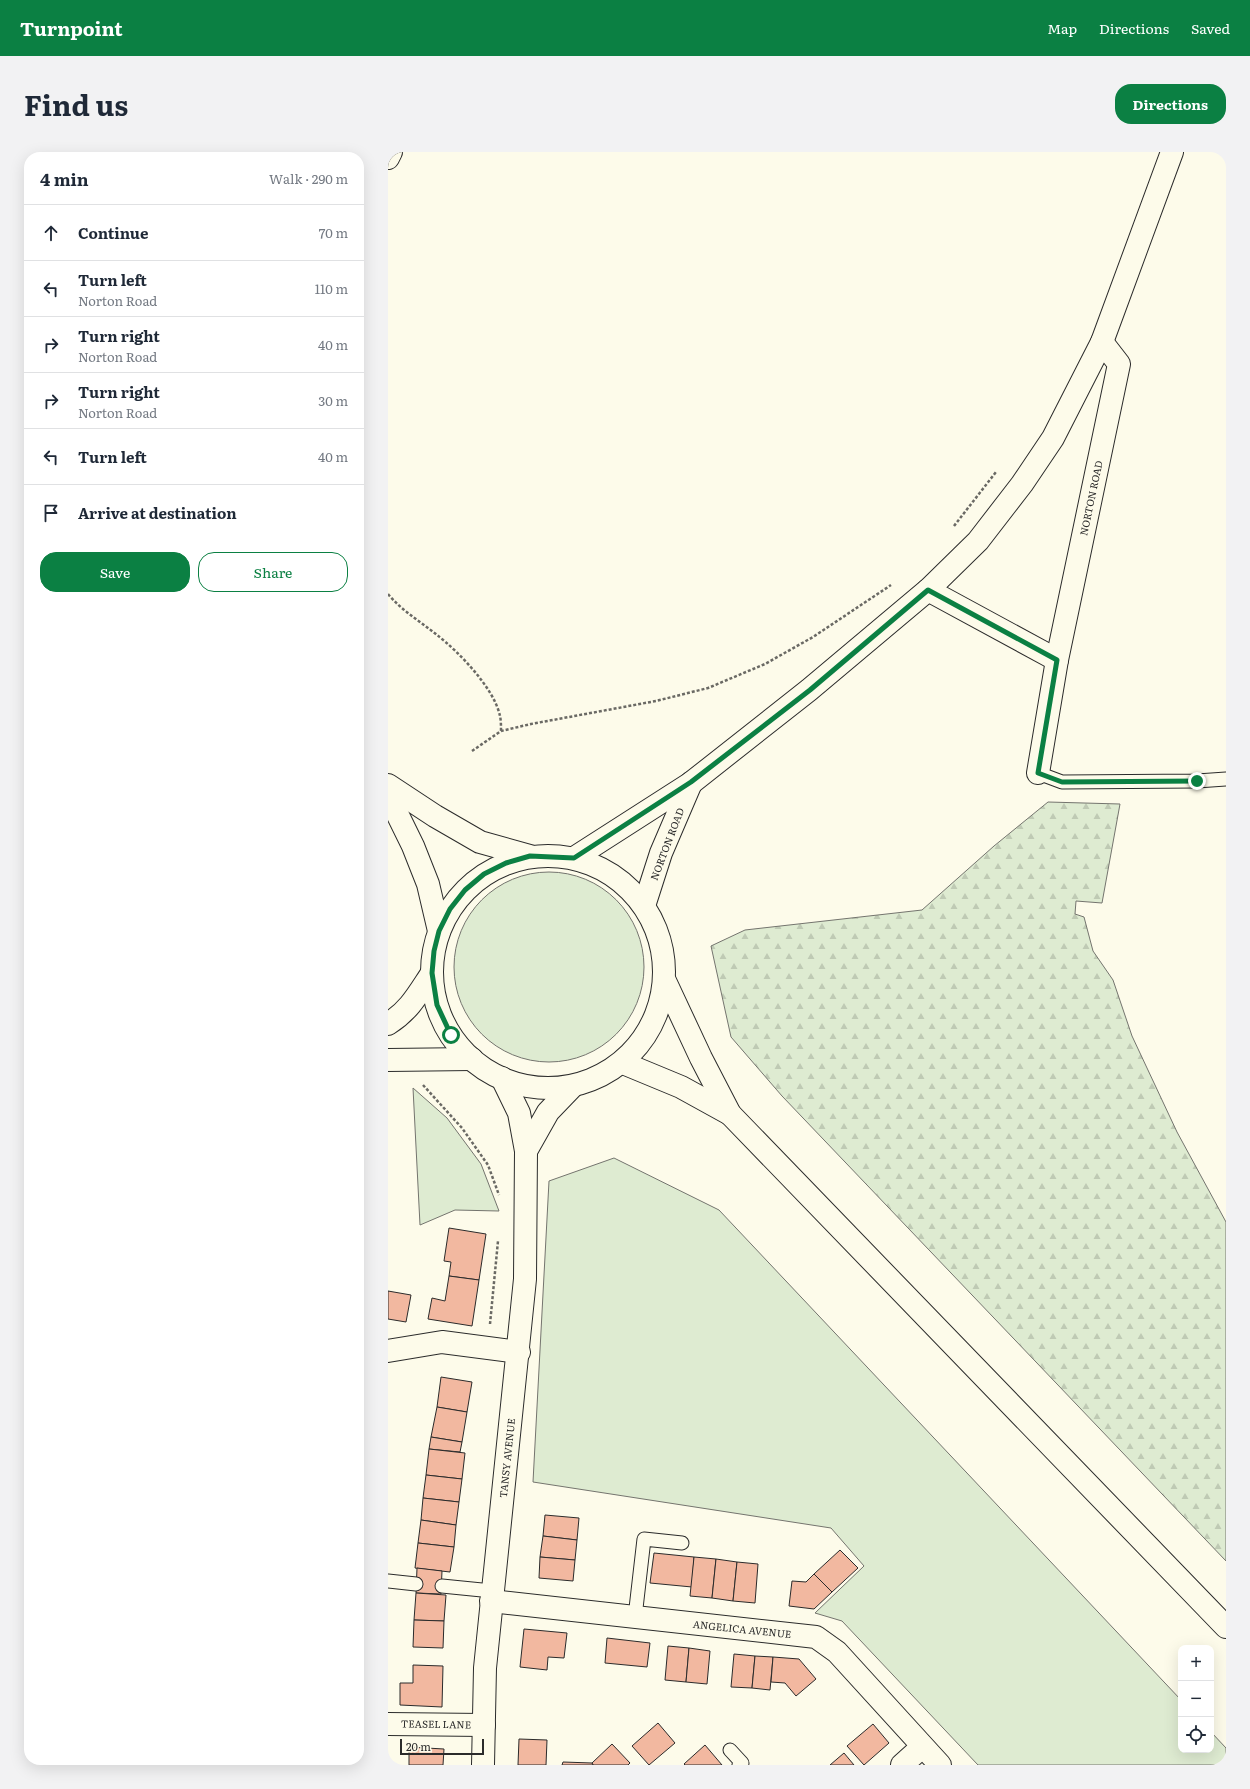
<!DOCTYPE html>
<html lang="en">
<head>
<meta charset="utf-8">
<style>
	:root { --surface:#fff; --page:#f2f2f3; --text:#1f2937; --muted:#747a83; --line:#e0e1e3; --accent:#0b8043 }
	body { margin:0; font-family:Literata,serif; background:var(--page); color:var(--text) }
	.controls { position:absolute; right:12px; bottom:12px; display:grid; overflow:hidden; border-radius:8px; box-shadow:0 4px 16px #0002 }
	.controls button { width:36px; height:36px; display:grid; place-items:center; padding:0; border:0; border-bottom:1px solid var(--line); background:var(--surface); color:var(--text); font:20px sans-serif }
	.scale { position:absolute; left:12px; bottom:10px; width:84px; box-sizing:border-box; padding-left:4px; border:2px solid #2b2b2b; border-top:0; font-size:11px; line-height:14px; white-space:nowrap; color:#2b2b2b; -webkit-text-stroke:3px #fdfbea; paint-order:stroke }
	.stop { position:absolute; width:12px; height:12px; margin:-9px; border:3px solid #0b8043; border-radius:50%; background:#fff }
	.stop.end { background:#0b8043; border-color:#fff; box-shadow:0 1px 4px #0008 }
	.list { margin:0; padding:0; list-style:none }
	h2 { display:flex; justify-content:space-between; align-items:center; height:52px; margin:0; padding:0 16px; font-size:17px }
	h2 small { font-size:13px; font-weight:400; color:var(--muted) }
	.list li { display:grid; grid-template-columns:26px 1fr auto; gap:12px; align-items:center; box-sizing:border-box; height:56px; padding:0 16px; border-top:1px solid var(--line) }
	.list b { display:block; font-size:15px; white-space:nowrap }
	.list p { margin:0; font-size:13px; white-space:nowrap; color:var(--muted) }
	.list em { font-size:13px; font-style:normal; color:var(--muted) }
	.actions { display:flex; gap:8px; padding:12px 16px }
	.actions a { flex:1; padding:9px 0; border:1px solid var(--accent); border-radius:16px; text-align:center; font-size:14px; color:var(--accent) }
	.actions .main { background:var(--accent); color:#fff }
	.icon { flex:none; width:22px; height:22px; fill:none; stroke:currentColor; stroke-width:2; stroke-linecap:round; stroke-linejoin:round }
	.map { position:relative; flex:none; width:838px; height:1613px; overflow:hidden; border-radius:16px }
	header { display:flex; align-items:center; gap:24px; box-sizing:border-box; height:56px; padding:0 20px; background:var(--accent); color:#fff }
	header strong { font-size:19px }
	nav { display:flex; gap:22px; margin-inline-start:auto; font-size:14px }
	.intro { display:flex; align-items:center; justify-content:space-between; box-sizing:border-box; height:96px; padding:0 24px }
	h1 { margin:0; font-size:28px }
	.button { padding:10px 18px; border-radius:16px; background:var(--accent); color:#fff; font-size:14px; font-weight:700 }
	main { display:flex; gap:24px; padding:0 24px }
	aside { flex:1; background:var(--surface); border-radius:16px; box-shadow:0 4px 16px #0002 }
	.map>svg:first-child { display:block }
	.green { fill:#deebd1; stroke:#74746e }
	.forest { fill:url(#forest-firs); stroke:#74746e }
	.building { fill:#f2b8a0; stroke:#2b2b2b }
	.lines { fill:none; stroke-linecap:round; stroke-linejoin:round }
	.service-casing { stroke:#2b2b2b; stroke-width:15 }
	.minor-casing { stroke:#2b2b2b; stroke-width:24 }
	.tertiary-casing { stroke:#2b2b2b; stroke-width:24 }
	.primary-casing { stroke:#2b2b2b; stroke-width:24 }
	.path { stroke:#6a6964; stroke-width:2.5; stroke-dasharray:3 2; stroke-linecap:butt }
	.service { stroke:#fdfbea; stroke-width:13 }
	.minor { stroke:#fdfbea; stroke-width:22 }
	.tertiary { stroke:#fdfbea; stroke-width:22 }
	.primary { stroke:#fdfbea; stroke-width:22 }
	.route { stroke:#0b8043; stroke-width:5 }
	.labels { text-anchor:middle; stroke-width:3; stroke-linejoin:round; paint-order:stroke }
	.street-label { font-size:10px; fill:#2b2b2b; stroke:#fdfbea }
</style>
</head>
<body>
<header>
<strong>Turnpoint</strong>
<nav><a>Map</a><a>Directions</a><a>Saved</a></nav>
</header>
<div class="intro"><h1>Find us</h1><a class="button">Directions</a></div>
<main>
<aside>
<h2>4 min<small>Walk · 290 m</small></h2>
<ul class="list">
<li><svg class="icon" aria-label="ahead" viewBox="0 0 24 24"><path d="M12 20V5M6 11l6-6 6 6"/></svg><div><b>Continue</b></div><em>70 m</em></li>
<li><svg class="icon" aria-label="left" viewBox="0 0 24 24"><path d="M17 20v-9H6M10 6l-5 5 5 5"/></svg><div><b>Turn left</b><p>Norton Road</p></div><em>110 m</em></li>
<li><svg class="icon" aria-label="right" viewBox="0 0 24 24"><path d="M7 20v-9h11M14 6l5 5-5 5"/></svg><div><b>Turn right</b><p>Norton Road</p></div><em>40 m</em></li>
<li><svg class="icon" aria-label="right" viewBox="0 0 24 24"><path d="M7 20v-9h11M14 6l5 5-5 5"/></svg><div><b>Turn right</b><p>Norton Road</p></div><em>30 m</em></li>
<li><svg class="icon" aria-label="left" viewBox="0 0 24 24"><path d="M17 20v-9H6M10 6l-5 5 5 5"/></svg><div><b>Turn left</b></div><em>40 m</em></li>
<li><svg class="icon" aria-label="arrive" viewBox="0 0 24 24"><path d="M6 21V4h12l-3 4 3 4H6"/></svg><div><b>Arrive at destination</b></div></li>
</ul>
<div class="actions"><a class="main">Save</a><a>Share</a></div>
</aside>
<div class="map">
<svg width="838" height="1613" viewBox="0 0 838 1613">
	<defs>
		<pattern id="forest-firs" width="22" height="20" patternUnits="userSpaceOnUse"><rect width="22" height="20" fill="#deebd1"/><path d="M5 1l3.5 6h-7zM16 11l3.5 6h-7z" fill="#bfcab4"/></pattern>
	</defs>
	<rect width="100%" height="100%" fill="#fdfbea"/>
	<!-- green -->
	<g class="green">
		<circle cx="161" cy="815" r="95"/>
		<path d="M25 936 59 966 93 1012 111 1059 67 1058 32 1073Z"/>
		<path d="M226 1006 331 1058 793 1548V1598H823V1580L838 1596V1613H590L454 1469 427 1461 476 1414 443 1376 145 1330 161 1029Z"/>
	</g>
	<!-- forest -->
	<path class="forest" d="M660 650 732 652 714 751 688 749 687 762 696 765 705 799 725 828 744 884 789 980 838 1070V1409L394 944 343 885 323 794 357 778 534 758 606 694Z"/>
	<!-- building -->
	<g class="building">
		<path d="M61 1076 98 1082 91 1128 61 1124 63 1110 56 1109Z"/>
		<path d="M61 1124 91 1128 84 1174 40 1167 44 1146 57 1149Z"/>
		<path d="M0 1139 23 1143 18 1170 0 1167Z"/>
		<path d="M53 1225 84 1230 79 1260 49 1255Z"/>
		<path d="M49 1255 79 1260 74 1290 43 1285Z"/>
		<path d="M43 1285 74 1290 72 1300 41 1297Z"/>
		<path d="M41 1297 77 1301 74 1327 38 1323Z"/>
		<path d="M38 1323 74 1327 71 1350 35 1346Z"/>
		<path d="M35 1346 71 1350 68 1373 33 1368Z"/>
		<path d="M157 1363 191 1366 189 1388 155 1384Z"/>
		<path d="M33 1368 68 1373 66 1395 30 1391Z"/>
		<path d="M155 1384 189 1388 187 1408 152 1405Z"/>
		<path d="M30 1391 66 1395 62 1420 27 1416Z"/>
		<path d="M452 1398 470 1416 444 1440 426 1422Z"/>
		<path d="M266 1401 306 1405 304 1435 262 1431Z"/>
		<path d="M152 1405 187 1408 185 1429 151 1426Z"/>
		<path d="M306 1405 328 1407 324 1446 302 1444Z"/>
		<path d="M328 1407 349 1410 345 1449 324 1446Z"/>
		<path d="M349 1410 370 1412 367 1451 345 1449Z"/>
		<path d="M29 1416 54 1419 53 1442 28 1441Z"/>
		<path d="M426 1422 444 1440 426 1457 401 1454 404 1429 418 1430Z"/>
		<path d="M28 1441 58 1443 56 1469 26 1468Z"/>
		<path d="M26 1468 56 1469 55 1496 25 1495Z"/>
		<path d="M136 1477 179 1481 176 1506 160 1505 159 1518 132 1515Z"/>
		<path d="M219 1486 262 1491 259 1515 217 1511Z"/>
		<path d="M280 1494 301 1496 298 1530 277 1528Z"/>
		<path d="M301 1496 322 1499 319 1532 298 1530Z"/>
		<path d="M346 1502 367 1504 364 1536 343 1535Z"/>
		<path d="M367 1504 385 1505 382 1538 364 1536Z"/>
		<path d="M385 1505 411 1507 428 1527 408 1544 397 1531 383 1530Z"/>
		<path d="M25 1513 55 1514 54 1555 12 1553V1531H25Z"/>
		<path d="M270 1571 287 1591 261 1613 244 1594Z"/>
		<path d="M485 1572 501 1591 476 1613 459 1594Z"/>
		<path d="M131 1587 159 1588 158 1613H130Z"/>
		<path d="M224 1592 242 1611 240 1613H205L204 1611Z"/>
		<path d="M317 1593 334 1613H297L296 1612Z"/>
		<path d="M21 1595 56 1597 55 1613H21Z"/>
		<path d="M456 1601 466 1613H442Z"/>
		<path d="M175 1610 204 1611 205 1613H174Z"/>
	</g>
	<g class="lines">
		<!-- service casing -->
		<g class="service-casing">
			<g id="service">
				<path d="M650 621 674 630 809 629 838 627"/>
				<path d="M0 1429 28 1432"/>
				<path d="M54 1434 104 1439"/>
				<path d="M247 1465 256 1387 294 1391"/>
				<path d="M342 1598 354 1611 351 1613"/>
			</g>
		</g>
		<!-- minor casing -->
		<g class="minor-casing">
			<g id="minor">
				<path d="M0 6 3 0"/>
				<path d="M540 438 669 508"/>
				<path d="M650 621 669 508 731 212 714 190"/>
				<path d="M138 999 160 960 185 934"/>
				<path d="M0 1199 54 1190 131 1200"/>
				<path d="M103 1449 428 1485 449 1500 552 1613"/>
				<path d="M0 1572 96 1573"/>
				<path d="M95 1613 97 1516 137 1127 138 999 131 961 114 926"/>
				<path d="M514 1613 534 1595"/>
			</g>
		</g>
		<!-- tertiary casing -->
		<g class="tertiary-casing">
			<g id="tertiary">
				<path d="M186 706 303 631 421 538 540 438 590 389 634 332 665 286 714 190 784 0"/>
				<path d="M256 754 273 701 303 631"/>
				<path d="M0 872C22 858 30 842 44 821"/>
				<path d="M0 908 84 907"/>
			</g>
		</g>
		<!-- primary casing -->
		<g class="primary-casing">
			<g id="primary">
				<path d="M0 633 47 664 92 690 142 704"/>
				<path d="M0 643 25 694 40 732 51 779"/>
				<circle cx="160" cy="820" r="116"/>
				<path d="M277 829 313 906 342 962 838 1475"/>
				<path d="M235 911 293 935 342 962"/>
			</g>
		</g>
		<!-- path -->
		<g class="path">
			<path d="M566 374 608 320"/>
			<path d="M0 442C14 459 32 469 49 483 71 500 106 536 112 564 113 568 113 574 113 579"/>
			<path d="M84 599 113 579 143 572 268 549 320 536 377 512 425 485 503 433"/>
			<path d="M35 933 74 976 100 1013 111 1043"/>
			<path d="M102 1172 110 1089"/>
		</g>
		<!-- service -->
		<use href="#service" class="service"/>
		<!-- minor -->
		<use href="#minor" class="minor"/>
		<!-- tertiary -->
		<use href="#tertiary" class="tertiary"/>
		<!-- primary -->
		<use href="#primary" class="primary"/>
	</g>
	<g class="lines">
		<!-- route -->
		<path class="route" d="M63 883 49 853 44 821 46 799 51 779 62 757 77 738 96 722 118 711 142 704 186 706 303 630 422 538 540 438 669 508 650 621 674 630 809 629"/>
	</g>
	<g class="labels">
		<!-- street labels -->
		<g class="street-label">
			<text transform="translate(703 346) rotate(-78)" y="4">NORTON ROAD</text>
			<text transform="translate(279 692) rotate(-69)" y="4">NORTON ROAD</text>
			<text transform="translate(119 1306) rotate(-84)" y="4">TANSY AVENUE</text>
			<text transform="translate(354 1477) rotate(6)" y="4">ANGELICA AVENUE</text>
			<text transform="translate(48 1572) rotate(1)" y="4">TEASEL LANE</text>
		</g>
	</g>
</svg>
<div class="controls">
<button>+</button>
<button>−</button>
<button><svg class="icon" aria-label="locate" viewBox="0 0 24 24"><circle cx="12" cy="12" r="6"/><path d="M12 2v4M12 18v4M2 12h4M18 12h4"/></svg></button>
</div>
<div class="scale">20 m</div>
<div class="stop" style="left:63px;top:883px"></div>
<div class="stop end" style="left:809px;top:629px"></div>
</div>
</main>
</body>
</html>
